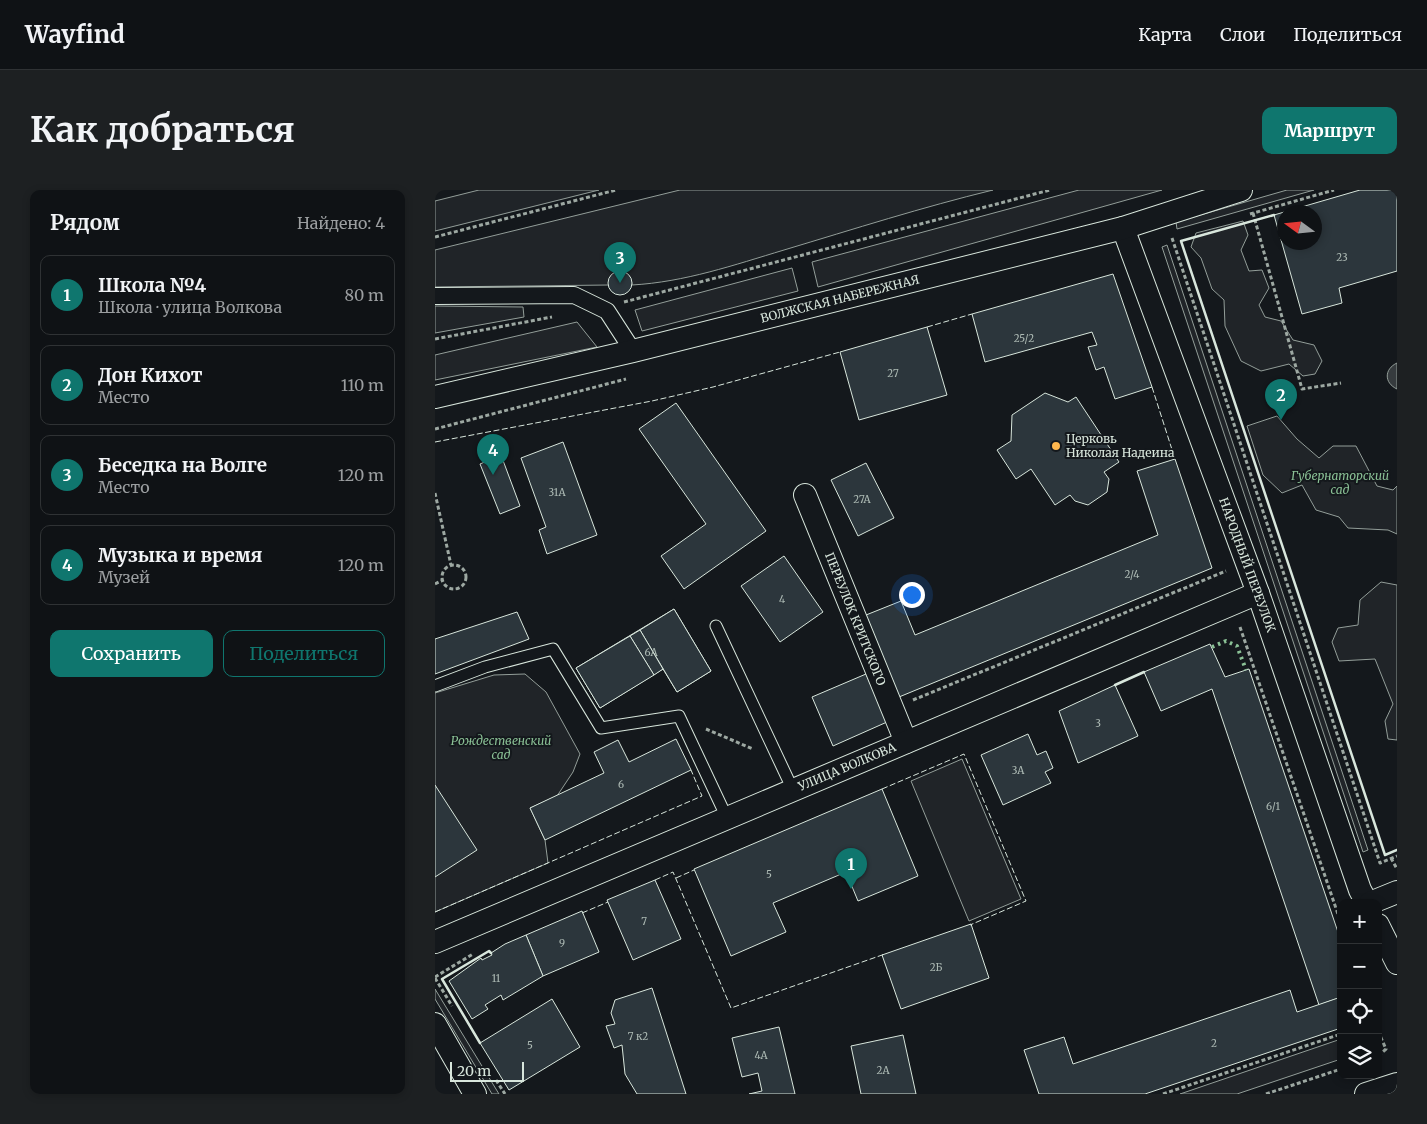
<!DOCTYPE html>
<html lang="ru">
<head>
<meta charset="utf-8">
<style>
	:root { --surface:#0f1215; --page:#1d2022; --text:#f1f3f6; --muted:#9b9ea0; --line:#2f3234; --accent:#0f766e }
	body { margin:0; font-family:Merriweather,serif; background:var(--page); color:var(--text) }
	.controls { position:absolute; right:15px; bottom:15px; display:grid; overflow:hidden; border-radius:10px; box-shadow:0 2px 8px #0003 }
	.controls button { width:45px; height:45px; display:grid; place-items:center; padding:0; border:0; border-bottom:1px solid var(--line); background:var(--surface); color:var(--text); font:25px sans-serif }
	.compass { position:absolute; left:842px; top:15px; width:45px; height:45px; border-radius:50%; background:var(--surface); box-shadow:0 2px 8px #0003; rotate:285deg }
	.scale { position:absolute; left:15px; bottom:12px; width:74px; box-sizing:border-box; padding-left:5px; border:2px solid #d8e6dc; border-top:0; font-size:14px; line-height:18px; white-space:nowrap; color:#d8e6dc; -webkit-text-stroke:4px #14181c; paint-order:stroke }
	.you { position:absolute; left:476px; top:404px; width:18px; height:18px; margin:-12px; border:4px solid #fff; border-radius:50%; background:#1a73e8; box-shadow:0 0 0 8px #1a73e833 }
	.badge { display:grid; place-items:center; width:32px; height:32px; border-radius:50%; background:var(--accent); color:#fff; font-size:16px; font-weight:700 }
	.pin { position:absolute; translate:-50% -41px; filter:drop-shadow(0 1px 2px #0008) }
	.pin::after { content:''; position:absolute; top:26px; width:18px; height:15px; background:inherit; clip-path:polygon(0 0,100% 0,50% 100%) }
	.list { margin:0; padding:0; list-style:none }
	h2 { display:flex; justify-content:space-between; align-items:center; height:65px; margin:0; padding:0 20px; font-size:21px }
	h2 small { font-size:16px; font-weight:400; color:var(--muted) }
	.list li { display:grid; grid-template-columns:32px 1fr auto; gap:15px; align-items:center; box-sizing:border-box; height:80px; margin:0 10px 10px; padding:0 10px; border:1px solid var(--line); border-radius:10px }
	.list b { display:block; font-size:19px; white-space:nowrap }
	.list p { margin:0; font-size:16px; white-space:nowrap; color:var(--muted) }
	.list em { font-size:16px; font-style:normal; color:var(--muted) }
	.actions { display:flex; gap:10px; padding:15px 20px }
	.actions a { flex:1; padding:11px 0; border:1px solid var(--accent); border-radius:10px; text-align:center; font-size:18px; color:var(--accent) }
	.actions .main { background:var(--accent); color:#fff }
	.icon { flex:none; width:28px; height:28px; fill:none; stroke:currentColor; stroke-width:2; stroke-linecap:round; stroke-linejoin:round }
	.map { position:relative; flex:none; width:962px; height:904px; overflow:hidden; border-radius:10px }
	header { display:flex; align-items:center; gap:30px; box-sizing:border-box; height:70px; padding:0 25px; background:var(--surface); border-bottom:1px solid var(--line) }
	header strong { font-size:24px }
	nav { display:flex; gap:28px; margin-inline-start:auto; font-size:18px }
	.intro { display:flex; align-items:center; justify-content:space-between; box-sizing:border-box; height:120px; padding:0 30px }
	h1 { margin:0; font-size:35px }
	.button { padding:12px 22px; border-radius:10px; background:var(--accent); color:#fff; font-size:18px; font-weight:700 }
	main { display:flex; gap:30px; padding:0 30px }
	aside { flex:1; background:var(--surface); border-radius:10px; box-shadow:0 2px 8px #0003 }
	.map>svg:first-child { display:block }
	.green { fill:#202428; stroke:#939e99 }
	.water { fill:#363b3e; stroke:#939e99 }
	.building { fill:#2c363c; stroke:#d8e6dc; fill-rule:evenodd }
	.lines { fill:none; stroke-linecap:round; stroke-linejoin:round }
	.service-casing { stroke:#d8e6dc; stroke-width:13 }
	.pedestrian-casing { stroke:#d8e6dc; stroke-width:18 }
	.minor-casing { stroke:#d8e6dc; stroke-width:24 }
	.path { stroke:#9da8a2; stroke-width:3; stroke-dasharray:4 2.5; stroke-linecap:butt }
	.service { stroke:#14181c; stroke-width:11 }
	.pedestrian { stroke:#14181c; stroke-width:16 }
	.minor { stroke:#14181c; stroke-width:22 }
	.hedge { stroke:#8ac095; stroke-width:4; stroke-dasharray:2.5 4; stroke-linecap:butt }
	.fence { stroke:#d8e6dc; stroke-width:1; stroke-dasharray:6 2.5; stroke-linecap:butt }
	.wall { stroke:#d8e6dc; stroke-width:2.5 }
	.poi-dot { fill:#ffb74d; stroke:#14181c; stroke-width:2 }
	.labels { text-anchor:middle; stroke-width:4; stroke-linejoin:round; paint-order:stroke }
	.number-label { font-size:10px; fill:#adbab4 }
	.street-label { font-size:12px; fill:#d8e6dc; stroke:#14181c }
	.poi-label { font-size:12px; fill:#d8e6dc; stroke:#14181c; text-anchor:start }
	.park-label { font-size:12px; font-style:italic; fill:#8ac095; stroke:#14181c }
</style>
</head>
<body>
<header>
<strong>Wayfind</strong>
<nav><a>Карта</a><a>Слои</a><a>Поделиться</a></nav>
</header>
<div class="intro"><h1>Как добраться</h1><a class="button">Маршрут</a></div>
<main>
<aside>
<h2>Рядом<small>Найдено: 4</small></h2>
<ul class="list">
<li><span class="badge">1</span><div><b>Школа №4</b><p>Школа · улица Волкова</p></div><em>80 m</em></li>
<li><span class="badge">2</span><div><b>Дон Кихот</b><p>Место</p></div><em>110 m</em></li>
<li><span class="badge">3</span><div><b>Беседка на Волге</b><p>Место</p></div><em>120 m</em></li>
<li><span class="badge">4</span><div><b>Музыка и время</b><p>Музей</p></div><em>120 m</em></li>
</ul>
<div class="actions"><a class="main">Сохранить</a><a>Поделиться</a></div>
</aside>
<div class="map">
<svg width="962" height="904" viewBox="0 0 962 904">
	<rect width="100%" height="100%" fill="#14181c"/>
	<!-- green -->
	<g class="green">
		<path d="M44 0H164L0 41V11Z"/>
		<path d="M245 0H558C488 17 419 39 349 60 299 75 250 92 197 95 195 77 175 77 174 95L0 97V60Z"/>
		<path d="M644 0H727L383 97 377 72Z"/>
		<path d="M852 0H879L742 39 741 32Z"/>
		<path d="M808 31 813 45 806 60 814 81 827 80 834 98 824 115 830 127 846 131 858 150 879 155 887 171 880 184 868 186 854 174 826 181 806 171 790 136 789 110 777 99 766 68 756 57 761 43Z"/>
		<path d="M732 55 933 660 928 662 727 57Z"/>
		<path d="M357 78 363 101 207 141 200 120Z"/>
		<path d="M0 116 88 117 89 127 0 143Z"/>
		<path d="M142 132 162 157 0 190V165Z"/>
		<path d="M842 226 862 249 884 268 898 256H921L942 296 958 300 962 296V344L953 340 913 338 904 327 881 320 867 295 847 303 828 285 812 236Z"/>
		<path d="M946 392 962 395V550L953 549 950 531 958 514 940 469 904 471 897 452 903 438 923 435 925 410Z"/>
		<path d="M90 484 111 502 145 564 138 582 122 606 95 618 110 650 113 673 0 722V503L59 485Z"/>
		<path d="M527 569 586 709 534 731 476 591Z"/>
		<path d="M0 799 64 904H57L0 809Z"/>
		<path d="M906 849V869L802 904H745Z"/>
	</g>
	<!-- water -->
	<path class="water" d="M962 173V199C949 193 949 179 962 173Z"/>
	<!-- building -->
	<g class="building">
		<path d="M925 0H962V81L904 98 907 113 867 124 839 25ZM849 22H879V52H849Z"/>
		<circle cx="185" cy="93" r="12"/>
		<path d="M678 84 717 197 680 209 669 177 661 180 653 157 662 155 657 142 550 172 537 124Z"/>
		<path d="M492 137 512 205 424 230 405 162Z"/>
		<path d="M610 203 633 212 641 207 684 272 669 282 674 289 672 302 653 315 640 311 635 305 620 315 596 279 581 289 562 260 576 251 577 225Z"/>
		<path d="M241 213 331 341 249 399 226 366 271 334 204 239Z"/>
		<path d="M128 252 162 345 112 364 104 340 111 337 86 268Z"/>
		<path d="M66 265 85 316 65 324 45 274Z"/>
		<path d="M740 269 777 378 464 507 431 425 466 411 480 445 723 345 702 281Z"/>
		<path d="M431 273 459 328 423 346 396 290Z"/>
		<path d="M349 366 388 422 345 452 306 396Z"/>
		<path d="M239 419 276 481 242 502 228 479 165 518 141 478Z"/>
		<path d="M239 419 276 481 242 502 205 440Z"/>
		<path d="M82 422 94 449 0 484V449Z"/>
		<path d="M205 440 228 479 219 485 195 446Z"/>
		<path d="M195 446 219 485 165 518 141 478Z"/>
		<path d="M775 454 790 487 814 479 906 751V807L884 815 777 499 726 521 709 482Z"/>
		<path d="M431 484 452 532 398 556 377 507Z"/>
		<path d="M680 495 703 546 643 573 624 521Z"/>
		<path d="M593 544 602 565 611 561 618 578 610 582 616 593 568 615 546 565Z"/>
		<path d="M241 549 256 580 110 650 95 618 169 583 159 562 183 550 194 572Z"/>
		<path d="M0 595 42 660 0 687Z"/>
		<path d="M447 599 483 686 423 711 411 682 338 713 351 742 296 766 259 679Z"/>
		<path d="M220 690 246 749 198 770 172 710Z"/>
		<path d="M147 721 164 762 108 786 91 745Z"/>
		<path d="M536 734 554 788 466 819 447 765Z"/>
		<path d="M91 745 108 786 68 810 66 805 50 815 53 819 37 829 14 791 46 768 47 770 57 765 56 763 70 754Z"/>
		<path d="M217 798 251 904H202L190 884 187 855 179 858 171 836 180 834 176 823 180 810Z"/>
		<path d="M855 800 862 822 906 807V838L710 904H604L589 860 629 847 638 874Z"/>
		<path d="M117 809 145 857 74 900 45 853Z"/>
		<path d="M344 837 360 904H314L327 901 323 883 307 887 297 848Z"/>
		<path d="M468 845 481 904H426L416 856Z"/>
	</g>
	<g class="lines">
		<!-- service casing -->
		<g class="service-casing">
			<g id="service">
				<path d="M281 436 358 600"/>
				<path d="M0 496 50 477 118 459 166 538 244 526 292 628"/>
			</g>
		</g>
		<!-- pedestrian casing -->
		<g class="pedestrian-casing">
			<path id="pedestrian" d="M0 106 139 105 172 121 198 161"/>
		</g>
		<!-- minor casing -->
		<g class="minor-casing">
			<g id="minor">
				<path d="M688 38 823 403 925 700 932 713"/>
				<path d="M0 207 198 161 688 38 806 0"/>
				<path d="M370 305 471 552"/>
				<path d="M935 713 962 702"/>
				<path d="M943 735 962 773"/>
				<path d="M0 752 823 403"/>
				<path d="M0 834 40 904"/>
				<path d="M931 904 962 894"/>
			</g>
		</g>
		<!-- path -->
		<g class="path">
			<path d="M0 1 3 0"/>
			<path d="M818 23 867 199 906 193"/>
			<path d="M815 24 899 0"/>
			<path d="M0 47 181 0"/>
			<path d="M737 48 945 673 962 666"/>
			<path d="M189 112 615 0"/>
			<path d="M0 149 117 127"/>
			<path d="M0 239 191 189"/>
			<path d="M0 303 16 375"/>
			<circle cx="19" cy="387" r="12"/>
			<path d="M0 394 8 390"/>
			<path d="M805 437 906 733"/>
			<path d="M478 510 791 381"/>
			<path d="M271 539 318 559"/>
			<path d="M956 668 962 679"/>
			<path d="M0 787 38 764"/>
			<path d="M0 788 17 816"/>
			<path d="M943 841 951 859 943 866"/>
			<path d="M61 890 70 904"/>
			<path d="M728 904 906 844"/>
			<path d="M831 904 906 879"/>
		</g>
		<!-- service -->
		<use href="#service" class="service"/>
		<!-- pedestrian -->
		<use href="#pedestrian" class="pedestrian"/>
		<!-- minor -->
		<use href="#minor" class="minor"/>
		<!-- hedge -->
		<path class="hedge" d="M777 457 791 451 802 456 811 480"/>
		<!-- fence -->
		<g class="fence">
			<path d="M492 137 537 124"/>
			<path d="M717 197 740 269"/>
			<path d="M0 252 217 211 278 197 405 162"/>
			<path d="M447 599 529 564 591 711 535 735"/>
			<path d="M241 688 259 680"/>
			<path d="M220 690 238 682 296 818 450 764"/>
			<path d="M0 722 267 606 256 580"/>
			<path d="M147 723 173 712"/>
		</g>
		<!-- wall -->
		<g class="wall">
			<path d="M839 25 746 51 950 665 962 660"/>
			<path d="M680 495 709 482"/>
			<path d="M45 853 7 789 54 761 56 763"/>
		</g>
	</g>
	<!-- markers -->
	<circle class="poi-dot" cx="621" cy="256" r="5"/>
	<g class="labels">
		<!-- number labels -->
		<g class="number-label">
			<text x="907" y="71">23</text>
			<text x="589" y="152">25/2</text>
			<text x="458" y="187">27</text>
			<text x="122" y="306">31А</text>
			<text x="427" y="313">27А</text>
			<text x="697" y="388">2/4</text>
			<text x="347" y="413">4</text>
			<text x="216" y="466">6А</text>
			<text x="663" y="537">3</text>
			<text x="583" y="584">3А</text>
			<text x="186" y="598">6</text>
			<text x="838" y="620">6/1</text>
			<text x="334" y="688">5</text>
			<text x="209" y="735">7</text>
			<text x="127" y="757">9</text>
			<text x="501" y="781">2Б</text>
			<text x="61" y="792">11</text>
			<text x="203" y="850">7 к2</text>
			<text x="779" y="857">2</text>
			<text x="95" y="859">5</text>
			<text x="326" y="869">4А</text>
			<text x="448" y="884">2А</text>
		</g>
		<!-- street labels -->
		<g class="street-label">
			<text transform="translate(405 109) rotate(-14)" y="4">ВОЛЖСКАЯ НАБЕРЕЖНАЯ</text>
			<text transform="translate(812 375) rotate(70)" y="4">НАРОДНЫЙ ПЕРЕУЛОК</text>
			<text transform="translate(420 429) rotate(68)" y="4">ПЕРЕУЛОК КРИТСКОГО</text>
			<text transform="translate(412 577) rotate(-23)" y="4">УЛИЦА ВОЛКОВА</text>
		</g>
		<!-- poi labels -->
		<g class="poi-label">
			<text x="631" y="253">Церковь<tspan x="631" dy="14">Николая Надеина</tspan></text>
		</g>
		<!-- park labels -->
		<g class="park-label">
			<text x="905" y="290">Губернаторский<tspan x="905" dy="14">сад</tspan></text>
			<text x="66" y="555">Рождественский<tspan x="66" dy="14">сад</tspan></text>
		</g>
	</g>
</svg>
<div class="controls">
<button>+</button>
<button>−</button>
<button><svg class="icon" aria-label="locate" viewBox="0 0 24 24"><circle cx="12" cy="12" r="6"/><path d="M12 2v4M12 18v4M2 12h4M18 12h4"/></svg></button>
<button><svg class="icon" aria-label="layers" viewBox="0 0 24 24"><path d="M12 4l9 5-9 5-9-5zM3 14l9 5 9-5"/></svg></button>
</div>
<svg class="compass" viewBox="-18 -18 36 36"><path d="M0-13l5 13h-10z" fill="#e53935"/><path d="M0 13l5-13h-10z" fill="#9b9ea0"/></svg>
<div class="scale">20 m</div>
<div class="you"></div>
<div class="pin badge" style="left:416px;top:699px">1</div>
<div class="pin badge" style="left:846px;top:230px">2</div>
<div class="pin badge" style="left:185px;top:93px">3</div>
<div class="pin badge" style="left:58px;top:285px">4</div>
</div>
</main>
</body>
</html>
